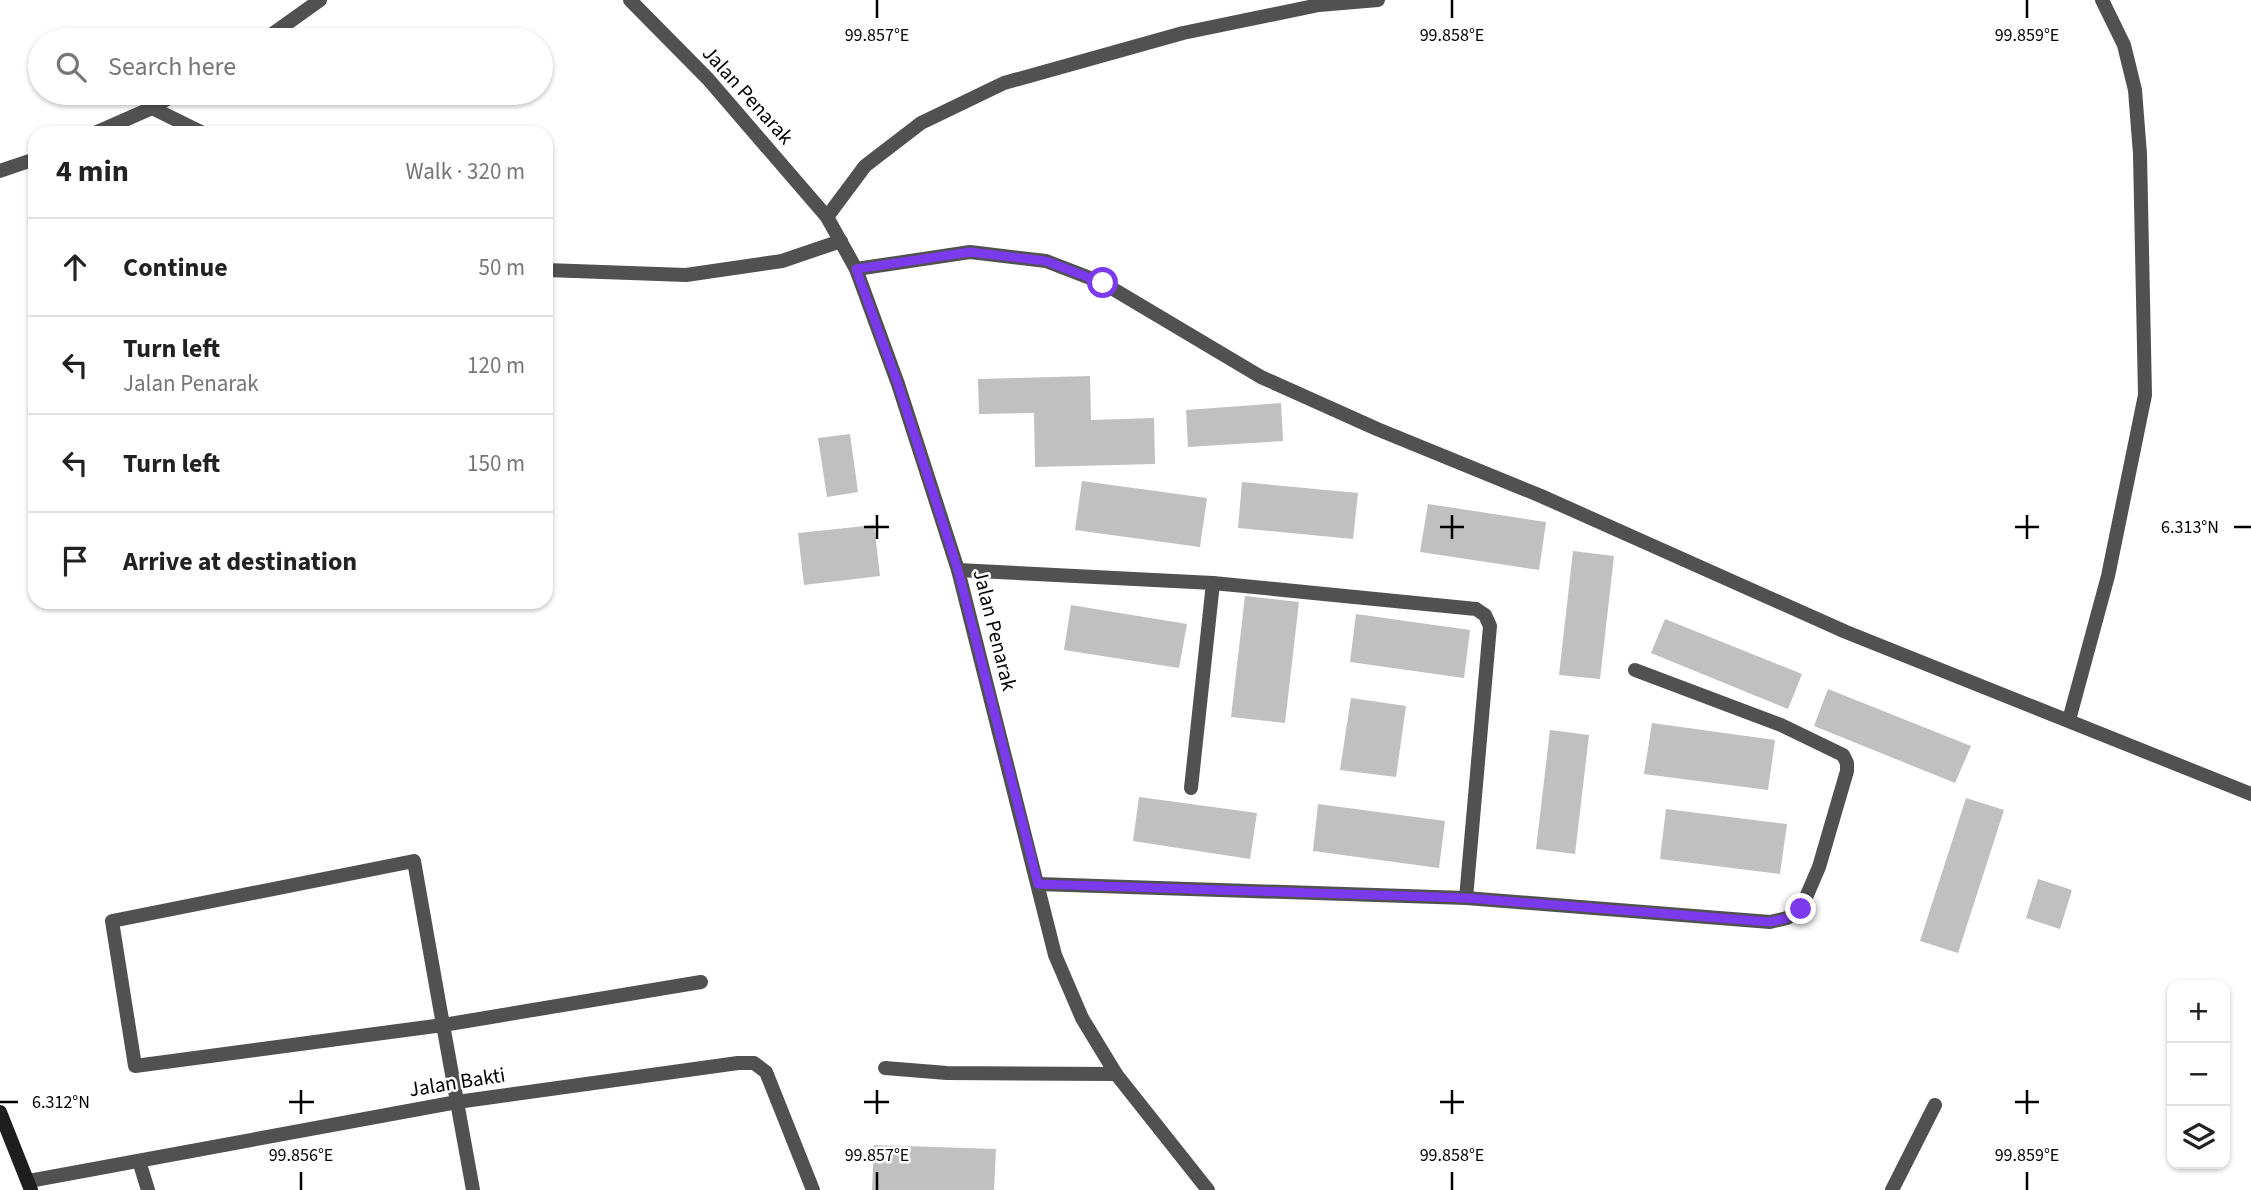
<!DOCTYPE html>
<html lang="en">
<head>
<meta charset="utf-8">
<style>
	:root { --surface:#fff; --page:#f6f6f6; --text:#222; --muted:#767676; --line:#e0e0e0 }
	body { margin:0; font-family:"Source Sans 3",sans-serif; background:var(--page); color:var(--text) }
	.controls { position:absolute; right:21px; bottom:21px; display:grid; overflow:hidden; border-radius:14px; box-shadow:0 2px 5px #0004 }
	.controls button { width:63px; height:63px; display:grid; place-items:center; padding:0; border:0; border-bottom:2px solid var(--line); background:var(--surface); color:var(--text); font:35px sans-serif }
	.stop { position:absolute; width:21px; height:21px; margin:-16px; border:5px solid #7c3aed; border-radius:50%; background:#fff }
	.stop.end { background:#7c3aed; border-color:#fff; box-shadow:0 2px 7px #0008 }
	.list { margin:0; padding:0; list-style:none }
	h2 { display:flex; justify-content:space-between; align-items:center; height:91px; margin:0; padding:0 28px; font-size:30px }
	h2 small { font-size:23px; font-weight:400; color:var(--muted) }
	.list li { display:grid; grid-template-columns:46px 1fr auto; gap:21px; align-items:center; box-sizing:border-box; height:98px; padding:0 28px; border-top:2px solid var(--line) }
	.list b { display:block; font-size:26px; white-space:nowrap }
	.list p { margin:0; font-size:23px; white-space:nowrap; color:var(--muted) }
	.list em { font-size:23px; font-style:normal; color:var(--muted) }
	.icon { flex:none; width:38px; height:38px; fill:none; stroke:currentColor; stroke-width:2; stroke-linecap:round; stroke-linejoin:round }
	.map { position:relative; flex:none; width:2251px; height:1190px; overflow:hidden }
	.search { position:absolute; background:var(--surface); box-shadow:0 2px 5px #0004; left:28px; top:28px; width:525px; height:77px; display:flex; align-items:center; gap:18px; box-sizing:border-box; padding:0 24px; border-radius:38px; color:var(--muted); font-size:26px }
	.panel { position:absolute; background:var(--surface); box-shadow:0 2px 5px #0004; left:28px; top:126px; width:525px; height:483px; border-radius:21px }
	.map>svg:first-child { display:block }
	.building { fill:#c0c0c0 }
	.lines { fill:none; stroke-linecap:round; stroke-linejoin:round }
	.service { stroke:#515151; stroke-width:14 }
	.minor { stroke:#515151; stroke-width:14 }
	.tertiary { stroke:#515151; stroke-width:14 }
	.secondary { stroke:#1e1e1e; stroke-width:14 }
	.route { stroke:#7c3aed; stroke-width:9 }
	.ticks { fill:none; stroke:#000; stroke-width:2.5 }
	.labels { text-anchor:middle; stroke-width:5; stroke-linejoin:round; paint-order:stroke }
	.street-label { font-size:21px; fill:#000; stroke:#fff }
	.ticks-label { font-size:18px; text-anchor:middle; fill:#000; stroke:#fff; stroke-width:5; stroke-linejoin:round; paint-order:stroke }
</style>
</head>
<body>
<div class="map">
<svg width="2251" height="1190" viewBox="0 0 2251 1190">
	<rect width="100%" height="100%" fill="#fff"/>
	<!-- building -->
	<g class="building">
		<path d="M1090 376 1091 420 1154 418 1155 464 1035 467 1034 413 979 414 978 379Z"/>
		<path d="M1281 403 1283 441 1188 447 1186 410Z"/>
		<path d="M850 434 858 492 827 497 818 438Z"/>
		<path d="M1082 481 1207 498 1200 547 1075 530Z"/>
		<path d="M1242 482 1358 493 1353 539 1238 528Z"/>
		<path d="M1428 504 1546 522 1539 570 1420 552Z"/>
		<path d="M874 525 880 576 804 585 798 533Z"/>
		<path d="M1573 551 1614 556 1600 679 1559 675Z"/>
		<path d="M1245 596 1299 602 1285 723 1231 717Z"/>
		<path d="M1071 605 1187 624 1179 668 1064 650Z"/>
		<path d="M1356 614 1470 630 1464 678 1350 662Z"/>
		<path d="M1665 619 1802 674 1788 709 1651 653Z"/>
		<path d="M1828 689 1971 746 1955 783 1814 726Z"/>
		<path d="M1351 698 1406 706 1396 777 1340 770Z"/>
		<path d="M1652 723 1775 740 1768 790 1644 774Z"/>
		<path d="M1550 730 1589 735 1575 854 1536 849Z"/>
		<path d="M1139 797 1257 813 1250 859 1133 841Z"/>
		<path d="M1966 798 2004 810 1958 953 1920 941Z"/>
		<path d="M1318 804 1445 821 1439 868 1313 851Z"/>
		<path d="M1666 809 1787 824 1780 874 1660 859Z"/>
		<path d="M2038 879 2072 890 2060 929 2026 918Z"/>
		<path d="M874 1145 996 1149 994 1190H872Z"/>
	</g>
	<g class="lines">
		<!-- service -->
		<g class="service">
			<path d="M885 1068 947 1073 1116 1074"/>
			<path d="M139 1161 148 1190"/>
			<path d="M29 1181 457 1102 738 1063H754L766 1072 813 1190"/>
			<path d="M473 1190C453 1080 433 971 414 861L112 921 135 1066 443 1025 701 982"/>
		</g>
		<!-- minor -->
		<g class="minor">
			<path d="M152 108 203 133"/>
			<path d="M827 217 865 166 921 123 1004 83 1183 33 1319 5 1378 0"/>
			<path d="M856 269 970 252 1046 261 1103 283 1261 377 1377 429 1541 496 1846 632 2251 794"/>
			<path d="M546 270 686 275 782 261 841 241"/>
			<path d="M958 570 1213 583 1476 609 1485 615 1490 626 1466 898"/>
			<path d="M2069 720 2108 576 2145 395 2140 154 2135 90 2124 45 2102 0"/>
			<path d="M1191 788 1213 583"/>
			<path d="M1038 884 1466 898 1770 922 1787 918 1801 909 1819 867 1847 771V763L1843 755 1781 725 1635 670"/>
			<path d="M1892 1190 1935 1105"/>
		</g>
		<!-- tertiary -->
		<g class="tertiary">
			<path d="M630 0 708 79 827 217 856 269 898 384 958 570 1055 955 1082 1018 1116 1074 1208 1190"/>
			<path d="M264 40 320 0"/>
			<path d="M95 133 152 108 177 93"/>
			<path d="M0 171 35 159"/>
		</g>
		<!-- secondary -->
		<path class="secondary" d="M0 1112 31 1190"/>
	</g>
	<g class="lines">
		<!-- route -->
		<path class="route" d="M1103 283 1046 261 970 252 856 269 898 384 958 570 1038 884 1466 898 1770 922 1787 918 1801 909"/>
	</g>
	<!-- ticks -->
	<path class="ticks" d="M877 0V18M1452 0V18M2027 0V18M877 515V539M1452 515V539M2027 515V539M864 527H889M1440 527H1464M2015 527H2039M2234 527H2251M301 1090V1114M877 1090V1114M1452 1090V1114M2027 1090V1114M0 1102H18M289 1102H314M864 1102H889M1440 1102H1464M2015 1102H2039M301 1172V1190M877 1172V1190M1452 1172V1190M2027 1172V1190"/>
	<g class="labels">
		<!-- street labels -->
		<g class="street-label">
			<text transform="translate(748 95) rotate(48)" y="7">Jalan Penarak</text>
			<text transform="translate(995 630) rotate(76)" y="7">Jalan Penarak</text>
			<text transform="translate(457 1082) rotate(-9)" y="7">Jalan Bakti</text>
		</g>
	</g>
	<g class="ticks-label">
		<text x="877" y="41">99.857°E</text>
		<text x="1452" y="41">99.858°E</text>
		<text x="2027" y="41">99.859°E</text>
		<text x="2190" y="533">6.313°N</text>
		<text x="61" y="1108">6.312°N</text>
		<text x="301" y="1161">99.856°E</text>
		<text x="877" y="1161">99.857°E</text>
		<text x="1452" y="1161">99.858°E</text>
		<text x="2027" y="1161">99.859°E</text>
	</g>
</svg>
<div class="controls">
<button>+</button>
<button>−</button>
<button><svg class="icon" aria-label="layers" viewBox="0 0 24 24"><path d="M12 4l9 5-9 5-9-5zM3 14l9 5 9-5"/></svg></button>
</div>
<div class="stop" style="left:1103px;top:283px"></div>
<div class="stop end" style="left:1801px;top:909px"></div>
<div class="search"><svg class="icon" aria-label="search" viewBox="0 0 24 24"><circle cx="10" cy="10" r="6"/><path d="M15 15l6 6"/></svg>Search here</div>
<section class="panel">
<h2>4 min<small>Walk · 320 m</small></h2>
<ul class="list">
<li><svg class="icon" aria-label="ahead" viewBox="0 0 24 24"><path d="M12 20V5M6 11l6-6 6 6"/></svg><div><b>Continue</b></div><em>50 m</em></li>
<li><svg class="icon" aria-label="left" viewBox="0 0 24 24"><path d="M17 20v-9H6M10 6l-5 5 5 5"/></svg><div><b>Turn left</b><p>Jalan Penarak</p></div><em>120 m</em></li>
<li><svg class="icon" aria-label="left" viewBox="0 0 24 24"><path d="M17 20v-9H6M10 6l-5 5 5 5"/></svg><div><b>Turn left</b></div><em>150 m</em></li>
<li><svg class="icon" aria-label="arrive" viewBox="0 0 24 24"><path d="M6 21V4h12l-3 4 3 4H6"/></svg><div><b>Arrive at destination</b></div></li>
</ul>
</section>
</div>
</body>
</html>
